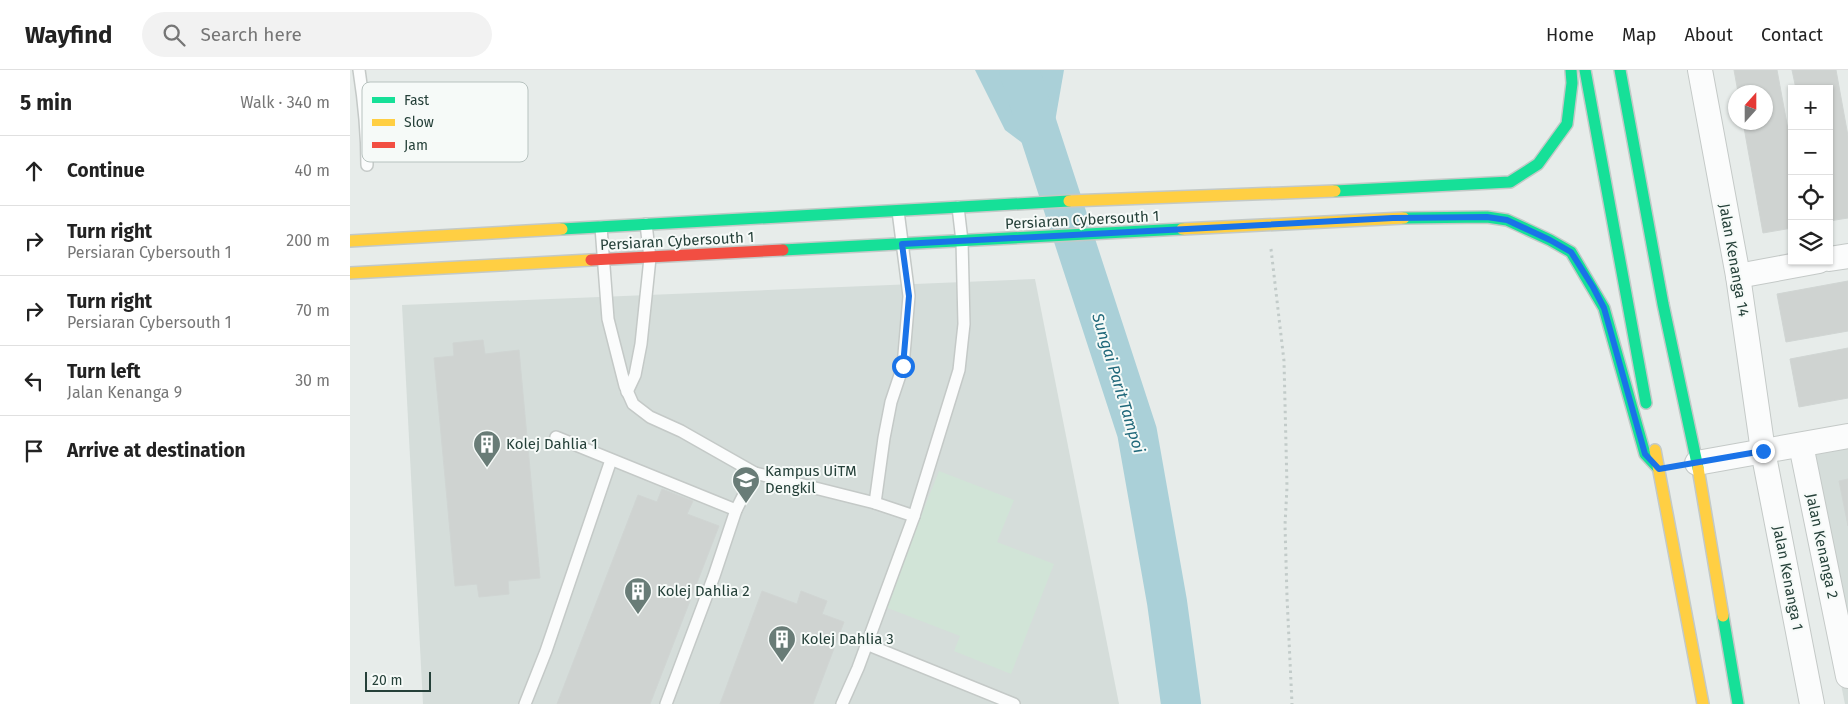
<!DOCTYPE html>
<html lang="en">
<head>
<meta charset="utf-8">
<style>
	:root { --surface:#fff; --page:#f2f2f2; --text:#222; --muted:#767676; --line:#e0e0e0 }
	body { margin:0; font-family:"Fira Sans",sans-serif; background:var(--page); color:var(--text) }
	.controls { position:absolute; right:15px; top:15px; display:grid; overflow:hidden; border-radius:0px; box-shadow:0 1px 4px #0004 }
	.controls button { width:45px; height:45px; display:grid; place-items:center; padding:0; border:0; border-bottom:1px solid var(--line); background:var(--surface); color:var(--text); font:25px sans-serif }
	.compass { position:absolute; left:1378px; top:15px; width:45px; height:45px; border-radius:50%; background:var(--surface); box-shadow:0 1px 4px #0004; rotate:21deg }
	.scale { position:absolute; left:15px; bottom:12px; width:66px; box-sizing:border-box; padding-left:5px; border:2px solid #254039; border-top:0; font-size:14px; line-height:18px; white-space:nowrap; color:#254039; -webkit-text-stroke:4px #f6faf8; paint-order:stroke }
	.stop { position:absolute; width:15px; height:15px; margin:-11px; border:4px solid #1a73e8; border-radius:50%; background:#fff }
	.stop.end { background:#1a73e8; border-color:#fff; box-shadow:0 1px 5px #0008 }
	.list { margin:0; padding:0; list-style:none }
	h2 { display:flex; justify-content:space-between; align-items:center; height:65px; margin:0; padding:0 20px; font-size:21px }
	h2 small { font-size:16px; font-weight:400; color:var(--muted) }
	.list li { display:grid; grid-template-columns:32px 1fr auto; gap:15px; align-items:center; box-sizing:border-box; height:70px; padding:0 20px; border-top:1px solid var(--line) }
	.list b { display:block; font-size:19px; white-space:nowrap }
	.list p { margin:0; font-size:16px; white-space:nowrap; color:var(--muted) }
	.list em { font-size:16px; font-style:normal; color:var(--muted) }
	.icon { flex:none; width:28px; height:28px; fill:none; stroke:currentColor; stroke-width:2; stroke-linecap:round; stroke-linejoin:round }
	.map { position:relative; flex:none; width:1498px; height:634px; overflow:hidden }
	header { display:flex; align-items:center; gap:30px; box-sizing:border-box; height:70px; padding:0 25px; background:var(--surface); border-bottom:1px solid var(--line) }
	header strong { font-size:24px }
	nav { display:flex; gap:28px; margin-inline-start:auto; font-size:18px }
	.search { width:350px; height:45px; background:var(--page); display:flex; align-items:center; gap:12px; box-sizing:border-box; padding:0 18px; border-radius:28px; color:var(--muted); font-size:19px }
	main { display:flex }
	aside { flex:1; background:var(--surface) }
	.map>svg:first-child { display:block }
	.built { fill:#d5ddda }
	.green { fill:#d1e4d7 }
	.water { fill:#aad0d8 }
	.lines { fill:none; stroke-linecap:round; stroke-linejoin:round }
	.river { stroke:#aad0d8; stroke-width:40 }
	.building { fill:#cfd3d1; stroke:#d0d5d3 }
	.lane-casing { stroke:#c4c9c7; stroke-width:14 }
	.street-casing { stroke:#c4c9c7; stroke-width:26 }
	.fast-casing { stroke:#c3c9c7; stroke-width:14 }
	.slow-casing { stroke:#c3c9c7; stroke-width:14 }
	.jam-casing { stroke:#c3c9c7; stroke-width:14 }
	.path { stroke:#c2cbc9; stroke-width:3; stroke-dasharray:2.5 4; stroke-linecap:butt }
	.lane { stroke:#fbfcfc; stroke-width:11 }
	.street { stroke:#fbfcfc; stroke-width:24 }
	.fast { stroke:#16e098; stroke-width:11 }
	.slow { stroke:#ffcf43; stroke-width:11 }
	.jam { stroke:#f24e42; stroke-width:11 }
	.route { stroke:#1a73e8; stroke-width:6 }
	.labels { text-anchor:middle; stroke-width:4; stroke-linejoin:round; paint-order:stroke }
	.street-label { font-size:15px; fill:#254039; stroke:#f6faf8 }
	.poi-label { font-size:15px; fill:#254039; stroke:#f6faf8; text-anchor:start }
	.water-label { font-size:16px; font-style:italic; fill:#20687a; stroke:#f6faf8 }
	.key { fill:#f6faf8; stroke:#b7c2bf; stroke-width:1 }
	.key-label { font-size:14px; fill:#254039 }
</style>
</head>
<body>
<header>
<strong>Wayfind</strong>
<div class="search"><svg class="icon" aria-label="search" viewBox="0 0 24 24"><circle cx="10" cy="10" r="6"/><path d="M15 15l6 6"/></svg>Search here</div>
<nav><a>Home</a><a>Map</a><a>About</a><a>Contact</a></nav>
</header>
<main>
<aside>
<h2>5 min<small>Walk · 340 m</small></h2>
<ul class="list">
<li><svg class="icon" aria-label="ahead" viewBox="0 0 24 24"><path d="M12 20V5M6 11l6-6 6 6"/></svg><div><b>Continue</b></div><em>40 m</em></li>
<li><svg class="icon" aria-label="right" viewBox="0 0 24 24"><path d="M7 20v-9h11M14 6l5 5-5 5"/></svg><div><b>Turn right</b><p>Persiaran Cybersouth 1</p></div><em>200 m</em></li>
<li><svg class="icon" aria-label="right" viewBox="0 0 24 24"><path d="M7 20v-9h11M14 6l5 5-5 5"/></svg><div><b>Turn right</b><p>Persiaran Cybersouth 1</p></div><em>70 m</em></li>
<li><svg class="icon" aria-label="left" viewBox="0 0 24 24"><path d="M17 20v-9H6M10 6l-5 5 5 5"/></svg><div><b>Turn left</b><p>Jalan Kenanga 9</p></div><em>30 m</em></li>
<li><svg class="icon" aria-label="arrive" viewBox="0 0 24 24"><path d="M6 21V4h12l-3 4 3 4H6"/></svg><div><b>Arrive at destination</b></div></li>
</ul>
</aside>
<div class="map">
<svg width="1498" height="634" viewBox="0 0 1498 634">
	<rect width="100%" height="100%" fill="#e7ecea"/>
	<!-- built -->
	<g class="built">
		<path d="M685 209 769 634H73L52 235Z"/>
		<path d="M1498 375V634H1495L1444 385Z"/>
	</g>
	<!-- green -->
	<path class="green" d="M589 401 664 430 647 472 704 494 661 604 604 581 610 566 535 537Z"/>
	<!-- water -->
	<path class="water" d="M625 0H714L698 92 655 60Z"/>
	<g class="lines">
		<!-- river -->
		<path class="river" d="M669 0 787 362 817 532 831 634"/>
	</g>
	<!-- building -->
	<g class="building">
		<path d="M1384 0H1427L1442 81V158L1413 163 1393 52H1416V22H1388Z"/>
		<path d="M1442 0H1486L1498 66V148L1479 151V19H1446Z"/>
		<path d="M1498 211V261L1436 272 1427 224Z"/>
		<path d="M133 270 135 284 169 280 190 508 158 511 159 524 129 527 127 514 105 516 84 288 104 286 103 273Z"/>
		<path d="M1498 278V328L1449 337 1440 289Z"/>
		<path d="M1498 409V456L1489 411Z"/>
		<path d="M312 419 343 431 337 444 369 456 300 634H207L288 425 307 432Z"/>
		<path d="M412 521 447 534 451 521 477 531 472 544 494 552 463 634H370Z"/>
	</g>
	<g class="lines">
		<!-- lane casing -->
		<g class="lane-casing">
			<g id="lane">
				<path d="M9 0C14 32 17 63 17 95"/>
				<path d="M251 157 258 249 275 316 283 334 300 347 331 361 405 403 525 433 564 446"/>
				<path d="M277 322 285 305 291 274 300 188 296 154"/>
				<path d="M206 367 386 440"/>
				<path d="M525 433 534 368 541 332 553 296 559 226 548 141"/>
				<path d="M516 574 664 634"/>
				<path d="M175 634 196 581 261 390"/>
				<path d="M316 634 364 506 386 440 405 403"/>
				<path d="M492 634 508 598 564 446 609 300 614 254 612 171 608 137"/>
			</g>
		</g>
		<!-- street casing -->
		<g class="street-casing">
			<g id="street">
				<path d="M1350 0 1388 206 1413 381 1462 634"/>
				<path d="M1479 189 1498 186"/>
				<path d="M1388 206 1469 191"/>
				<path d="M1451 375 1498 606"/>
				<path d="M1347 393 1498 366"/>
			</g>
		</g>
		<!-- fast casing -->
		<g class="fast-casing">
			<g id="fast">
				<path d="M1235 0 1296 333"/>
				<path d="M1270 0 1313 234 1348 398"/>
				<path d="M985 121 1160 112 1188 94 1217 54 1222 13 1221 0"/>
				<path d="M1054 148 1137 147 1157 150 1200 170 1221 182 1254 238 1295 384 1309 399"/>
				<path d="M212 159 719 131"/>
				<path d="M433 180 832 159"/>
				<path d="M1373 546 1388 634"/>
			</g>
		</g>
		<!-- slow casing -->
		<g class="slow-casing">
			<g id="slow">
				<path d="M719 131 985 121"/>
				<path d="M832 159 1054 148"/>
				<path d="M0 171 212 159"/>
				<path d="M0 203 241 190"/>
				<path d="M1305 380 1353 634"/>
				<path d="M1348 398 1373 546"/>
			</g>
		</g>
		<!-- jam casing -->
		<g class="jam-casing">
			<path id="jam" d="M241 190 433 180"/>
		</g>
		<!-- path -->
		<path class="path" d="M921 179 934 291 937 417 935 455 937 527 942 634"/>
		<!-- lane -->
		<use href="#lane" class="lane"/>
		<!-- street -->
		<use href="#street" class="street"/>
		<!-- fast -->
		<use href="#fast" class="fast"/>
		<!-- slow -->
		<use href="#slow" class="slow"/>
		<!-- jam -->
		<use href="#jam" class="jam"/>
	</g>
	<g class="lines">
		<!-- route -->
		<path class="route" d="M553 296 559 226 552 174 1043 148 1137 147 1157 150 1200 170 1221 182 1243 217 1254 238 1295 384 1309 399 1413 381"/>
	</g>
	<!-- icons -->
	<defs>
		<g id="building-pin" transform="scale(1.4375)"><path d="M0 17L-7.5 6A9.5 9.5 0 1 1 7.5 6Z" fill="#697c77" stroke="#f6faf8"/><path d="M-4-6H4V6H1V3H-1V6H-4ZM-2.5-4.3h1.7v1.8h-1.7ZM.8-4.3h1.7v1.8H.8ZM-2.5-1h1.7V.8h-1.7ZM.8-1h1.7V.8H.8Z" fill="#fff"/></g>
		<g id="university-pin" transform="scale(1.4375)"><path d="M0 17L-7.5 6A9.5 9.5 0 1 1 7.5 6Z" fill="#697c77" stroke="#f6faf8"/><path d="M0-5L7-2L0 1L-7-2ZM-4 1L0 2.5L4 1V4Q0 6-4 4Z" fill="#fff"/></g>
	</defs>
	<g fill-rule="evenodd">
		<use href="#building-pin" x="137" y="374"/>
		<use href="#university-pin" x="396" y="410"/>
		<use href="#building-pin" x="288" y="521"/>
		<use href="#building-pin" x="432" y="569"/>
	</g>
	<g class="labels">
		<!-- street labels -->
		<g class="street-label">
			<text transform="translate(732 150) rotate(-3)" y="5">Persiaran Cybersouth 1</text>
			<text transform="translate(327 171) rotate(-3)" y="5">Persiaran Cybersouth 1</text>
			<text transform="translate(1384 190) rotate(80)" y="5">Jalan Kenanga 14</text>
			<text transform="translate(1472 476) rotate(78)" y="5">Jalan Kenanga 2</text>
			<text transform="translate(1438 508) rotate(79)" y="5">Jalan Kenanga 1</text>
		</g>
		<!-- poi labels -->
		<g class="poi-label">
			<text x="156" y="379">Kolej Dahlia 1</text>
			<text x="415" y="406">Kampus UiTM<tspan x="415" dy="17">Dengkil</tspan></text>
			<text x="307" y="526">Kolej Dahlia 2</text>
			<text x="451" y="574">Kolej Dahlia 3</text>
		</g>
		<!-- water labels -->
		<g class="water-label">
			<text transform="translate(769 313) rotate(73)" y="6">Sungai Parit Tampoi</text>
		</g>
	</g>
	<!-- legend -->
	<rect x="12" y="12" width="166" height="80" rx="8" class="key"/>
	<rect x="22" y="27" width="23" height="6" fill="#16e098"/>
	<rect x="22" y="49" width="23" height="7" fill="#ffcf43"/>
	<rect x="22" y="72" width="23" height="6" fill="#f24e42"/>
	<g class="key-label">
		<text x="54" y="35">Fast</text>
		<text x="54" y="57">Slow</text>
		<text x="54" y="80">Jam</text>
	</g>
</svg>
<div class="controls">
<button>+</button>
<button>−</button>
<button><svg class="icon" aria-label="locate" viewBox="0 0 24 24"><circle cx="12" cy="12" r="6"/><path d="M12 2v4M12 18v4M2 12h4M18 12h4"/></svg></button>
<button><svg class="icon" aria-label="layers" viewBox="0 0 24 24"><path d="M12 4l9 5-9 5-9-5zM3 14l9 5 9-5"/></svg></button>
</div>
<svg class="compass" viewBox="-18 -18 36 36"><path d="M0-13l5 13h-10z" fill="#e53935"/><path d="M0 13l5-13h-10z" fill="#767676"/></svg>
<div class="scale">20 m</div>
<div class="stop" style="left:553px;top:296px"></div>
<div class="stop end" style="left:1413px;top:381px"></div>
</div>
</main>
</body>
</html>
